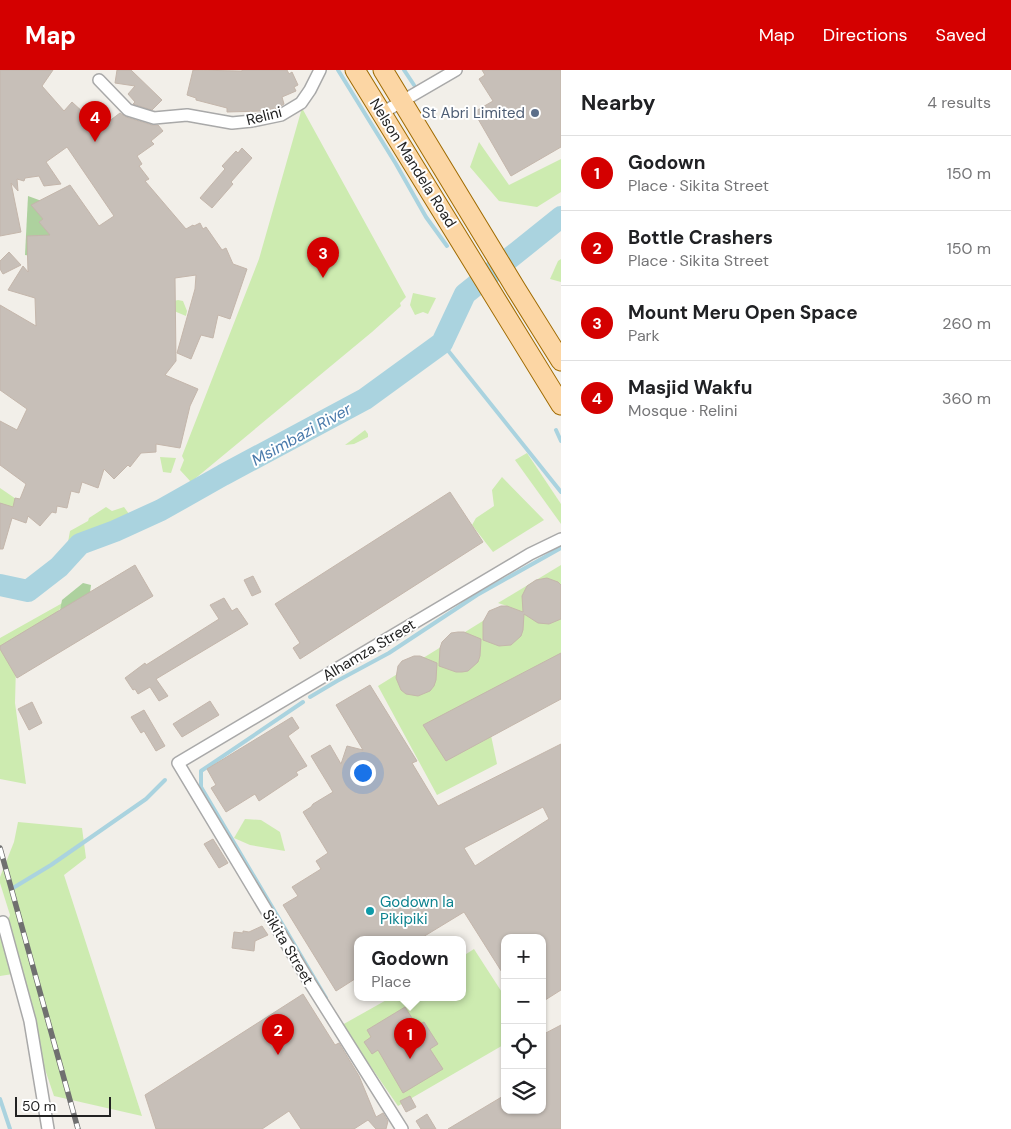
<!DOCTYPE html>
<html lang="en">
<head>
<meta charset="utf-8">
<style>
	:root { --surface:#fff; --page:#f2f2f2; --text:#202124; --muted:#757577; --line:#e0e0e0; --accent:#d40000 }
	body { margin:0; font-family:"DM Sans",sans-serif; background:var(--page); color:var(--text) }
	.controls { position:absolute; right:15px; bottom:15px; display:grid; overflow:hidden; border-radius:10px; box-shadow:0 1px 4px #0004 }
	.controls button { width:45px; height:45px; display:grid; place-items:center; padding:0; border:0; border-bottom:1px solid var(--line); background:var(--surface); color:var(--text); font:25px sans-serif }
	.scale { position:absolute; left:15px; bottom:12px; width:96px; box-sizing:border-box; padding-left:5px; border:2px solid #222; border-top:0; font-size:14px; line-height:18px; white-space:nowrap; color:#222; -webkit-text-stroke:4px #fff; paint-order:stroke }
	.you { position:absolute; left:362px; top:702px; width:18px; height:18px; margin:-12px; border:4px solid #fff; border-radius:50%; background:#1a73e8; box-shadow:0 0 0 8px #1a73e833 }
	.badge { display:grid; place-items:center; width:32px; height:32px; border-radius:50%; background:var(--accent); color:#fff; font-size:16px; font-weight:700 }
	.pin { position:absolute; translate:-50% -41px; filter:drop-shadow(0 1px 2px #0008) }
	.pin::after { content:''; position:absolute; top:26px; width:18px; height:15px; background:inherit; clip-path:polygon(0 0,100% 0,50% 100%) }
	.popup { position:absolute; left:354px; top:866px; width:112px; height:65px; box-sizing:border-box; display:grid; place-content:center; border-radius:10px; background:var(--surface); filter:drop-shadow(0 1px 4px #0005); font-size:16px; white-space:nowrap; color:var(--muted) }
	.popup b { font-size:19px; color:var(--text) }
	.popup::after { content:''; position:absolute; left:50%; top:100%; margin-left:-10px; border:10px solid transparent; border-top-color:var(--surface) }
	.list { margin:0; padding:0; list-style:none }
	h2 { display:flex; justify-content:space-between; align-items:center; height:65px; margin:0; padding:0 20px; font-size:21px }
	h2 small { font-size:16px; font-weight:400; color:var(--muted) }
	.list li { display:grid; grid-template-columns:32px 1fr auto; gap:15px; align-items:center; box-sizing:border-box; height:75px; padding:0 20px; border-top:1px solid var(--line) }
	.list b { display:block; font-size:19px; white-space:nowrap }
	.list p { margin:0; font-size:16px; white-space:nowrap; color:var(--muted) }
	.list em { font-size:16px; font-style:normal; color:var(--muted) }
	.icon { flex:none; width:28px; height:28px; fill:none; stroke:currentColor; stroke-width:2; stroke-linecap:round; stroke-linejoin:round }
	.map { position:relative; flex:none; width:561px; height:1059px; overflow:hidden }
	header { display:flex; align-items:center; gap:30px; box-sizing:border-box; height:70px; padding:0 25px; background:var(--accent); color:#fff }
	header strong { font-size:24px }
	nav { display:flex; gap:28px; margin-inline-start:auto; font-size:18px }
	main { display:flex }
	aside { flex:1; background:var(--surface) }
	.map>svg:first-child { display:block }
	.grass { fill:#cdebb0 }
	.forest { fill:#add19e }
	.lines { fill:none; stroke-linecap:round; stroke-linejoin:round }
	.stream { stroke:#aad3df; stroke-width:4 }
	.river { stroke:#aad3df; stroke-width:22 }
	.building { fill:#c7bfb8; stroke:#c4b6ab; fill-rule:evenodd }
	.minor-casing { stroke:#a9a9a9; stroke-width:14 }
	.primary-casing { stroke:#a06b00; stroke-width:21 }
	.minor { stroke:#fff; stroke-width:11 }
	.primary { stroke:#fcd6a4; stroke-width:19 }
	.rail-casing { stroke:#707070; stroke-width:5.5 }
	.rail { stroke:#fff; stroke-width:4; stroke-dasharray:11; stroke-linecap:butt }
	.service-dot { fill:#5c6f8a; stroke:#fff; stroke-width:2 }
	.culture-dot { fill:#0f9aa8; stroke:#fff; stroke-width:2 }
	.labels { text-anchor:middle; stroke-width:4; stroke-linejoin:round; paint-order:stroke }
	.service-label { font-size:15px; fill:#4e5e75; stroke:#fff; text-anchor:end }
	.street-label { font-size:15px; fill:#222; stroke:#fff }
	.culture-label { font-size:15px; fill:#0d838f; stroke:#fff; text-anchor:start }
	.water-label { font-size:16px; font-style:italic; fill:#4a7aab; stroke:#fff }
</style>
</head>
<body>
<header>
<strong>Map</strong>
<nav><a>Map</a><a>Directions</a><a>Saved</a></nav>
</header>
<main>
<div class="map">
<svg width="561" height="1059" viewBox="0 0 561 1059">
	<rect width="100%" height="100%" fill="#f2efe9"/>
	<!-- grass -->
	<g class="grass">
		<path d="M302 38 406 227 400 233 401 236 372 262 191 412 180 400 184 390 182 386 259 189Z"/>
		<path d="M479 72 509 115 561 89V122L537 137 499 131 470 97Z"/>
		<path d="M561 189V212L550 209 558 191Z"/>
		<path d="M413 223 436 228 428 244 423 242 415 245 410 235Z"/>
		<path d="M178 230 183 231 187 241 186 246 174 241V231Z"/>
		<path d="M365 360 368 364V367L354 374 345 375Z"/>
		<path d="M527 383 561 434V454L515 390Z"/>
		<path d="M160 387 176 388 171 403 163 402Z"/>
		<path d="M502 407 544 450 493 482 472 455 476 448 494 436 492 420Z"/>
		<path d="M0 418 19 431 9 448 0 447Z"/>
		<path d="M106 437 112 441 124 437 129 444 68 472 70 461 88 451 89 448Z"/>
		<path d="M561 495V618L488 651 497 694 437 725 378 616 507 536 498 533Z"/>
		<path d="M66 531 16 595 15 633 26 714 0 709V568Z"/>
		<path d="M245 749 261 750 280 762 285 781 250 775 234 768Z"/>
		<path d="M18 752 82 758 86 788 64 805 142 1046 54 1026 13 904 0 906V870L10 845 0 813V807L14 772Z"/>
		<path d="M474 879 505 927V974L398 1036 342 955 390 928H462L463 886Z"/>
	</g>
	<!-- forest -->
	<g class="forest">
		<path d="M28 126 50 134 66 154 44 188 25 185Z"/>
		<path d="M83 513 91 515 89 530 58 551 62 530Z"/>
	</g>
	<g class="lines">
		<!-- stream -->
		<g class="stream">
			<path d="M338 0 396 94 426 147 447 176"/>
			<path d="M404 0 414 15"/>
			<path d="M442 273 561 422"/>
			<path d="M556 360 561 371"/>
			<path d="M310 627 337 611 389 583 477 525 561 478"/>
			<path d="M303 632 201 701V717L326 928"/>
			<path d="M13 818 51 795 146 729 165 710"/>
			<path d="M0 1029 10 1059"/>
		</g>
		<!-- river -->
		<path class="river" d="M0 515 28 521 59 497 80 474 115 461 161 440 223 405 365 329 442 273 465 224 561 147"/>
	</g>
	<!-- building -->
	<g class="building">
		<path d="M0 0H53L42 16 64 41 72 32 97 55 101 51 104 55 120 43 126 47 152 55H158L163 61 151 71 154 74 137 86 142 94 139 96 149 109 145 111 186 159 193 155 194 156 200 153 203 159 206 157 222 180 226 178 233 194 247 199 230 249 218 245 213 268 201 265 191 289 177 283 195 219 196 205 175 208 176 291 165 305 198 319 190 336 180 378 156 374V382L141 383 130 397 128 395 114 409 104 399 98 418 82 412 79 423 71 421 67 438 57 436 56 443 52 442 40 456 28 446 26 453 12 448 3 479H0V433L13 437 15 428 20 429 26 414 0 395V351L17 360 27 339 0 320V235L36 256 35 228 8 220 23 196 28 202 27 166 50 165 39 152 43 149 31 135 70 115 99 156 114 146 67 77 46 92 61 114 44 116 39 106 25 108 24 111 17 109 18 121 11 113 21 162 0 166Z"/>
		<path d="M117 0H131L162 30 152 40 133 34 135 32 128 24 135 16 115 13Z"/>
		<path d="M193 0 242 1V0H287L289 4 292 2 298 15 294 17 296 21 282 27 284 34 278 38 262 41 227 42V38L196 30V28L187 25Z"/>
		<path d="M482 0H561V77L511 106 474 42 493 31 479 9 485 5Z"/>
		<path d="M242 78 252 88 231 112 233 114 212 138 200 128 225 99 222 96 236 81 238 83Z"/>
		<path d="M9 182 21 195 3 204 0 199V191Z"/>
		<path d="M450 422 483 472 300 589 293 578 300 573 275 534Z"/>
		<path d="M135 495 153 526 17 608 0 579V576Z"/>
		<path d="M253 506 261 522 252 526 244 510Z"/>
		<path d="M547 508 558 512 561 515V549L549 554 538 553 524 544 523 560 521 566 511 575 499 576 483 570V552L489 541 501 536H507L523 542 522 526 527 516 536 510Z"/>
		<path d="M224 528 232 541 237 538 248 554 156 609 168 626 159 631 150 617 138 624 135 619 133 620 125 608 145 593 146 595 219 549 210 535Z"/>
		<path d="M458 562H464L481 569 480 586 478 592 468 601 462 602H456L439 596 440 578 442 572 451 563Z"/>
		<path d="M561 583V629L446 691 423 655Z"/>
		<path d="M414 586H420L437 593 436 610 434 616 430 621 418 626 406 624 401 620 396 608 398 596 402 591Z"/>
		<path d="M370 615 417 691 412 693 438 736 561 674V920L542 932V868H505V907L464 842 418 870H358V907L336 921 283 835 298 826 292 817 321 799 316 791 328 783 303 742 311 737 313 734 333 722 311 686 330 675 341 694 347 676 363 680 336 635ZM543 737 549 749 475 796 464 778Z"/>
		<path d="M210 631 219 645 182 667 173 654Z"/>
		<path d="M32 632 42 653 29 660 18 639Z"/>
		<path d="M144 640 165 676 156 681 144 661 141 663 131 647Z"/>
		<path d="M292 647 299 658 288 666 307 696 296 702 298 705 259 731 255 724 226 742 211 718 216 715 207 699Z"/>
		<path d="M213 769 228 793 219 798 204 774Z"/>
		<path d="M262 856 268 865 255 871 254 881 232 878 234 862 243 863V861L249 862Z"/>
		<path d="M303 924 335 975 339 973 359 1006 376 1047 383 1043 388 1051 386 1059H376L368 1050 354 1059H301L289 1041 262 1059H156L145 1025Z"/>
		<path d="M405 937 417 956 424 952 438 974 430 979 443 999 403 1023 378 980 372 984 364 972 371 967 367 960Z"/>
		<path d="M561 955V1059H448L505 1025V1040H542V965Z"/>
		<path d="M410 1026 416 1037 406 1042 400 1031Z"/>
		<path d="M427 1044 436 1059H421L416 1051Z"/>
	</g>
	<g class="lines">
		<!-- minor casing -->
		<g class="minor-casing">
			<g id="minor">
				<path d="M99 10 128 40 154 48 187 45 232 53 252 51 281 45 301 33 310 20 320 0"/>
				<path d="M382 43 456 0"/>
				<path d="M3 852 30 951 48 1059"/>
				<path d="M402 1059 310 913 178 693 530 484 561 469"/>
			</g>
		</g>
		<!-- primary casing -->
		<g class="primary-casing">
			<g id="primary">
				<path d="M355 0 561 335"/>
				<path d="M383 0 516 219 561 291"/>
			</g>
		</g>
		<!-- minor -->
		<use href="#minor" class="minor"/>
		<!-- primary -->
		<use href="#primary" class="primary"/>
		<!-- rail casing -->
		<g class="rail-casing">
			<path id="rail" d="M0 778 78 1059"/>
		</g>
		<!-- rail -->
		<use href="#rail" class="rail"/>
	</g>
	<!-- markers -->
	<circle class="service-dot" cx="535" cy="43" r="5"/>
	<circle class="culture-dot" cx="370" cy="841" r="5"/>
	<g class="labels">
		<!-- service labels -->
		<g class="service-label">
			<text x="525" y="48">St Abri Limited</text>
		</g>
		<!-- street labels -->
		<g class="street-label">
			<text transform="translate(264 46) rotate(-14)" y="5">Relini</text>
			<text transform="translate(413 93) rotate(58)" y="5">Nelson Mandela Road</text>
			<text transform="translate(369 580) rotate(-31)" y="5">Alhamza Street</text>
			<text transform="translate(288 877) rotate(59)" y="5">Sikita Street</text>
		</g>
		<!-- culture labels -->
		<g class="culture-label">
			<text x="380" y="837">Godown la<tspan x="380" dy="17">Pikipiki</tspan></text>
		</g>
		<!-- water labels -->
		<g class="water-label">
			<text transform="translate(301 364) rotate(-29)" y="6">Msimbazi River</text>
		</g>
	</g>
</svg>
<div class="controls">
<button>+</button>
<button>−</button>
<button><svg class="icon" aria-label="locate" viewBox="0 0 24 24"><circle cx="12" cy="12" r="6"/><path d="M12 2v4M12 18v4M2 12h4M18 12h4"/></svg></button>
<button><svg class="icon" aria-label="layers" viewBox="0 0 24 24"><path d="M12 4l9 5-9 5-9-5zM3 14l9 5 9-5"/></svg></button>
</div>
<div class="scale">50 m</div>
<div class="you"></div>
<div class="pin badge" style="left:410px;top:989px">1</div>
<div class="popup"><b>Godown</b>Place</div>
<div class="pin badge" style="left:278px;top:985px">2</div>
<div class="pin badge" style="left:323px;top:208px">3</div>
<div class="pin badge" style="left:95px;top:72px">4</div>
</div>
<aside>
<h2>Nearby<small>4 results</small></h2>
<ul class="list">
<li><span class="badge">1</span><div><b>Godown</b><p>Place · Sikita Street</p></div><em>150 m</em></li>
<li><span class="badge">2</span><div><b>Bottle Crashers</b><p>Place · Sikita Street</p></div><em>150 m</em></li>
<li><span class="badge">3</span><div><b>Mount Meru Open Space</b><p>Park</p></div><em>260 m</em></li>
<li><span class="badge">4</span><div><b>Masjid Wakfu</b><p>Mosque · Relini</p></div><em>360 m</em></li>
</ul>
</aside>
</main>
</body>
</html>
